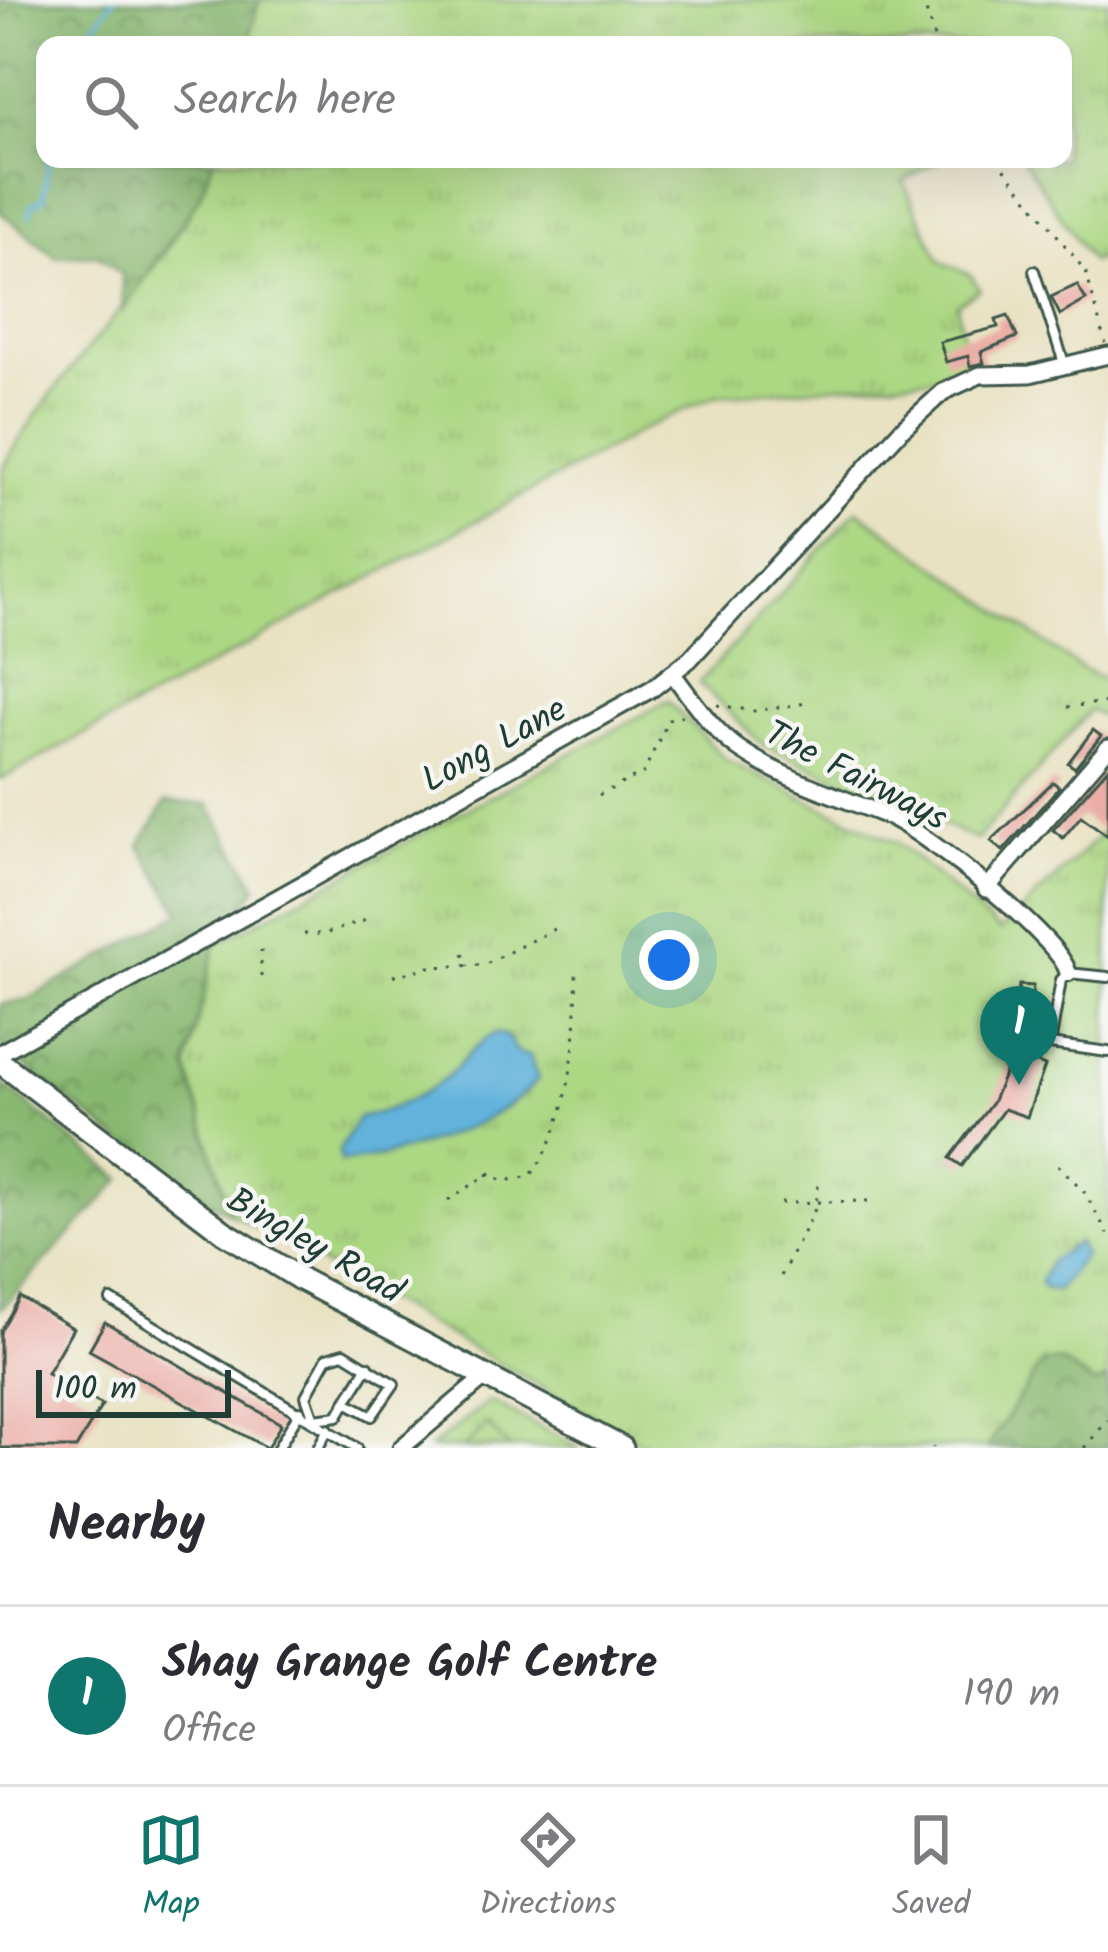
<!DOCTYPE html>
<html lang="en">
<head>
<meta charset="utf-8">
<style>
	:root { --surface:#fff; --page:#f2f2f3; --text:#2b2b33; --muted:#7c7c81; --line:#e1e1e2; --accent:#0f766e }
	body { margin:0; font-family:Kalam,sans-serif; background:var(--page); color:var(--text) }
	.scale { position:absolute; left:36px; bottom:30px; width:195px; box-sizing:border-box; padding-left:12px; border:6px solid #1f3d34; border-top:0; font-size:33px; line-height:42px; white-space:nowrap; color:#1f3d34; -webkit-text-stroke:9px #f6f6f2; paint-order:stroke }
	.you { position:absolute; left:669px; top:960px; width:42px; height:42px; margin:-30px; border:9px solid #fff; border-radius:50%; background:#1a73e8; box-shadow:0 0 0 18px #1a73e833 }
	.badge { display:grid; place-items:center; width:78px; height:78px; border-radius:50%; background:var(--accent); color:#fff; font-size:39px; font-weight:700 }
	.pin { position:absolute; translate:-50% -99px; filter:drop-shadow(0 3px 6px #0008) }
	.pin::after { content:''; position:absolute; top:63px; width:42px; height:36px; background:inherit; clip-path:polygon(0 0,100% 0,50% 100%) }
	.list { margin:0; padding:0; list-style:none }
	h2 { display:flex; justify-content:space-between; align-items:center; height:156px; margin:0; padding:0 48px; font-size:51px }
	h2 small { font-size:39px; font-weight:400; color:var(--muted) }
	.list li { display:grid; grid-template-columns:78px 1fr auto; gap:36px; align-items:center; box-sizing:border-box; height:180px; padding:0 48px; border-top:3px solid var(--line) }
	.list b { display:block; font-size:45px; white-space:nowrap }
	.list p { margin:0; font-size:39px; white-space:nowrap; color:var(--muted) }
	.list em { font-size:39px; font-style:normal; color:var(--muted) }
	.icon { flex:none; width:66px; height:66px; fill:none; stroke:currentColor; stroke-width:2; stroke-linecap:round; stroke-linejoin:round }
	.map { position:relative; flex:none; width:1108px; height:1448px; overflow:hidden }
	.search { position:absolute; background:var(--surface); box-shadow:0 12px 48px #0002; left:36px; right:36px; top:36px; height:132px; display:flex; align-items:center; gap:30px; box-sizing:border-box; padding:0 42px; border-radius:24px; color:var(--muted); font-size:45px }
	.sheet { height:336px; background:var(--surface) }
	nav { display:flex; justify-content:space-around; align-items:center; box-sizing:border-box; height:168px; border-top:3px solid var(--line); background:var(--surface); font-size:33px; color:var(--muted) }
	nav a { display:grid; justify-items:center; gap:6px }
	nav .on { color:var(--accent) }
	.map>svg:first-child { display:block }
	.grass { fill:url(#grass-tufts); stroke:#668a5c; stroke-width:3 }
	.forest { fill:url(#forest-crowns); stroke:#547a52; stroke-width:3 }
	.garden { fill:#acd783; stroke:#668a5c; stroke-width:3 }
	.water { fill:#62b2dc; stroke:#407888; stroke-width:3 }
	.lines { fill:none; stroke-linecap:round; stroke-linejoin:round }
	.stream { stroke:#62b2dc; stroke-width:4.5 }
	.building { fill:#ebaca5 }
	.lane-casing { stroke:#3d5649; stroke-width:14 }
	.street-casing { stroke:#3d5649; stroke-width:21 }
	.secondary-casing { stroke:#3d5649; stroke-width:27 }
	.path { stroke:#3d5649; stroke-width:3; stroke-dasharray:3 9; stroke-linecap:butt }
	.lane { stroke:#fff; stroke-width:8 }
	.street { stroke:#fff; stroke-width:15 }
	.secondary { stroke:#fff; stroke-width:21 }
	.labels { text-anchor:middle; stroke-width:9; stroke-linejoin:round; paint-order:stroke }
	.street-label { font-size:36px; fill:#1f3d34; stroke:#f6f6f2 }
</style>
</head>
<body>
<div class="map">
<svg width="1108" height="1448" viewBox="0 0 1108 1448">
	<defs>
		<pattern id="grass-tufts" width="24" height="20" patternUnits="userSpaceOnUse" patternTransform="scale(3)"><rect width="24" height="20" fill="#acd783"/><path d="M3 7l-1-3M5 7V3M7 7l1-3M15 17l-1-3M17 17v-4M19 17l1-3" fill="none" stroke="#94b972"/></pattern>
		<pattern id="forest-crowns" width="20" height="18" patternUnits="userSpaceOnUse" patternTransform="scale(3)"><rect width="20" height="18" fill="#89b871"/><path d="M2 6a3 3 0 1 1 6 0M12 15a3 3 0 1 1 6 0" fill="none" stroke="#6f975e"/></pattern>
	</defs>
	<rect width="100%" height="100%" fill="#f6f6f2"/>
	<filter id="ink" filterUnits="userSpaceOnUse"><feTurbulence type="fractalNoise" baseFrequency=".00833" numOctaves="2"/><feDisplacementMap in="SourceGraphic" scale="24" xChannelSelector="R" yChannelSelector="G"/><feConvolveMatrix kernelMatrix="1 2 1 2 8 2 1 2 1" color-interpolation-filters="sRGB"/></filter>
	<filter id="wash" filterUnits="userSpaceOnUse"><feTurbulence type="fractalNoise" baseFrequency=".004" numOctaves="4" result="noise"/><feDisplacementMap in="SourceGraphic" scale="48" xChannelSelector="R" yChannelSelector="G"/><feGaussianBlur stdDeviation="2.7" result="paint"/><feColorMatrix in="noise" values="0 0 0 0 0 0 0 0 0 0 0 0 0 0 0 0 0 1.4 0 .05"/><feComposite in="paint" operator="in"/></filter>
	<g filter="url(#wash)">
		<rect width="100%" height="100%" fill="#e8e2c2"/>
		<!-- grass -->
		<g class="grass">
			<path d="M259 0H1108V254L1091 262 1023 159H1063V45H247Z"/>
			<path d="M213 159H943L903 181 940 261 970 275 980 289 957 304 969 375 715 396 659 421 0 780C0 734 0 492 3 469 60 358 172 279 213 159Z"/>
			<path d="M857 510 1080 668 1108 680V720L1090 710 977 840 763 745 699 683Z"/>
			<path d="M668 701 726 760 899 844 1000 931 1108 828V1398L1066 1448H650L230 1213 187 1068 216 944Z"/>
			<path d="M490 1401 579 1448H430Z"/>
		</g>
		<!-- forest -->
		<g class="forest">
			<path d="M0 0H259L247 45H45V159H213L201 195 123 310 122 274 97 255 56 257 0 212Z"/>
			<path d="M166 802 208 804 257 887 216 944 187 1067 230 1213 167 1178 0 1046V1004L25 1001 181 913 140 846Z"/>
			<path d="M0 1082 122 1179 0 1310Z"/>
			<path d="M1042 1362H1061L1095 1384 1108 1379V1448H987Z"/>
		</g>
		<!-- garden -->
		<path class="garden" d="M487 1425 510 1448H464Z"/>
		<!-- water -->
		<g class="water">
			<path d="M496 1033 507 1036 516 1052 529 1056 538 1079C502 1124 398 1158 341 1162L339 1151 358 1118C389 1112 431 1093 453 1071 467 1056 478 1041 496 1033Z"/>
			<path d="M1078 1242 1084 1256 1057 1291 1045 1289 1040 1282 1050 1261Z"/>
		</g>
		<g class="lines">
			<!-- stream -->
			<g class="stream">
				<path d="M80 45 113 0"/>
				<path d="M30 216 31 205 43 199 49 159"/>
			</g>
		</g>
		<g id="blocks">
			<!-- building -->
			<g class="building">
				<path d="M1077 285 1086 300 1060 315 1051 297Z"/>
				<path d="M1008 316 1017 337 981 352 984 363 970 366 968 356 946 362 940 342 998 327 996 320Z"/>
				<path d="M1093 730 1101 736 1075 768 1068 763Z"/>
				<path d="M1108 768V836L1081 816 1063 838 1053 830Z"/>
				<path d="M1053 782 1059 787 1003 851 991 841Z"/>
				<path d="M1019 985 1033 986 1026 1058 1045 1066 1027 1117 1004 1109 962 1166 950 1158 992 1103 1011 1058Z"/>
				<path d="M20 1297 73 1328 47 1373 102 1405 76 1448H0V1332Z"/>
				<path d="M105 1322 281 1424 267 1448 89 1350Z"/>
			</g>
		</g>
	</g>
	<g filter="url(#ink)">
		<use href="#blocks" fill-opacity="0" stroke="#3d5649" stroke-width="3"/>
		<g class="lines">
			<!-- lane casing -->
			<g class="lane-casing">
				<g id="lane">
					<path d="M1034 271 1065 366"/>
					<path d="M1108 977 1068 973 1061 980 1050 1044 1108 1052"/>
					<path d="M111 1300 357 1448"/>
					<path d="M344 1353 394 1384 372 1416 346 1402 338 1416 314 1419 306 1396 327 1358Z"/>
					<path d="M346 1402 368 1366"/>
					<path d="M278 1448 300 1411"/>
					<path d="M318 1448 328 1429"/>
				</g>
			</g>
			<!-- street casing -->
			<g class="street-casing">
				<g id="street">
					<path d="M672 673C692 699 712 730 739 749 786 781 839 796 890 817 924 832 1063 941 1068 973"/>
					<path d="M986 889 1108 748"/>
					<path d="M0 1053 653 688 690 659 901 430 943 392 980 375 1030 374 1108 355"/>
					<path d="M401 1448 486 1376"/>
				</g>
			</g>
			<!-- secondary casing -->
			<g class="secondary-casing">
				<path id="secondary" d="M0 1062 224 1232 302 1280 622 1448"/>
			</g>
			<!-- path -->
			<g class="path">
				<path d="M923 0 936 45"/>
				<path d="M997 159 1086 272 1105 343"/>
				<path d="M717 705 755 711 807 703"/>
				<path d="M1067 707 1108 702"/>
				<path d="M599 795 643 773 669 719 687 714"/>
				<path d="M304 934H324L369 919"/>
				<path d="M463 954 468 966"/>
				<path d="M393 976 429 967 484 965 554 929"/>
				<path d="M261 977V945"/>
				<path d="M1058 1165 1083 1190 1108 1234"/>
				<path d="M487 1174 505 1181 530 1176C571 1127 578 1034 576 972"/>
				<path d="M448 1200 494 1171"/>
				<path d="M781 1203 868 1201"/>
				<path d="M781 1276 816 1207 818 1182"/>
				<path d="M933 1448V1447"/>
				<path d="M1084 1448 1108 1420"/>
			</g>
			<!-- lane -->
			<use href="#lane" class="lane"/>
			<!-- street -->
			<use href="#street" class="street"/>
			<!-- secondary -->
			<use href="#secondary" class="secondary"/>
		</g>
	</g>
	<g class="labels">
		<!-- street labels -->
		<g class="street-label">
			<text transform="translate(493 743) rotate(-29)" y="13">Long Lane</text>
			<text transform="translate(857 774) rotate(27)" y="13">The Fairways</text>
			<text transform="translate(316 1244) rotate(30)" y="13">Bingley Road</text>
		</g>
	</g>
</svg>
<div class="scale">100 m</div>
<div class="you"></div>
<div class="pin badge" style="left:1019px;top:1085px">1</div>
<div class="search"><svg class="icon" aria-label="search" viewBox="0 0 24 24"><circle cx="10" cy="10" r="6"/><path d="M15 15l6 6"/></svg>Search here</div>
</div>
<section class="sheet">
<h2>Nearby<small></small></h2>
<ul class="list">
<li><span class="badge">1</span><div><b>Shay Grange Golf Centre</b><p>Office</p></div><em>190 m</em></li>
</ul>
</section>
<nav>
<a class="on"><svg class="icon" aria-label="map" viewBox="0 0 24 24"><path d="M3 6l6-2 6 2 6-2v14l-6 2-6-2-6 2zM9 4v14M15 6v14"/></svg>Map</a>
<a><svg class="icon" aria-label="directions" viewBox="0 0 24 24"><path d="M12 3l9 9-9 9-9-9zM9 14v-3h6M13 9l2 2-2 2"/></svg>Directions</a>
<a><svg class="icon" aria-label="saved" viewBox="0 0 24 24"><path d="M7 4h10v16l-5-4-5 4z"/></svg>Saved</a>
</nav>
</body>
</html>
